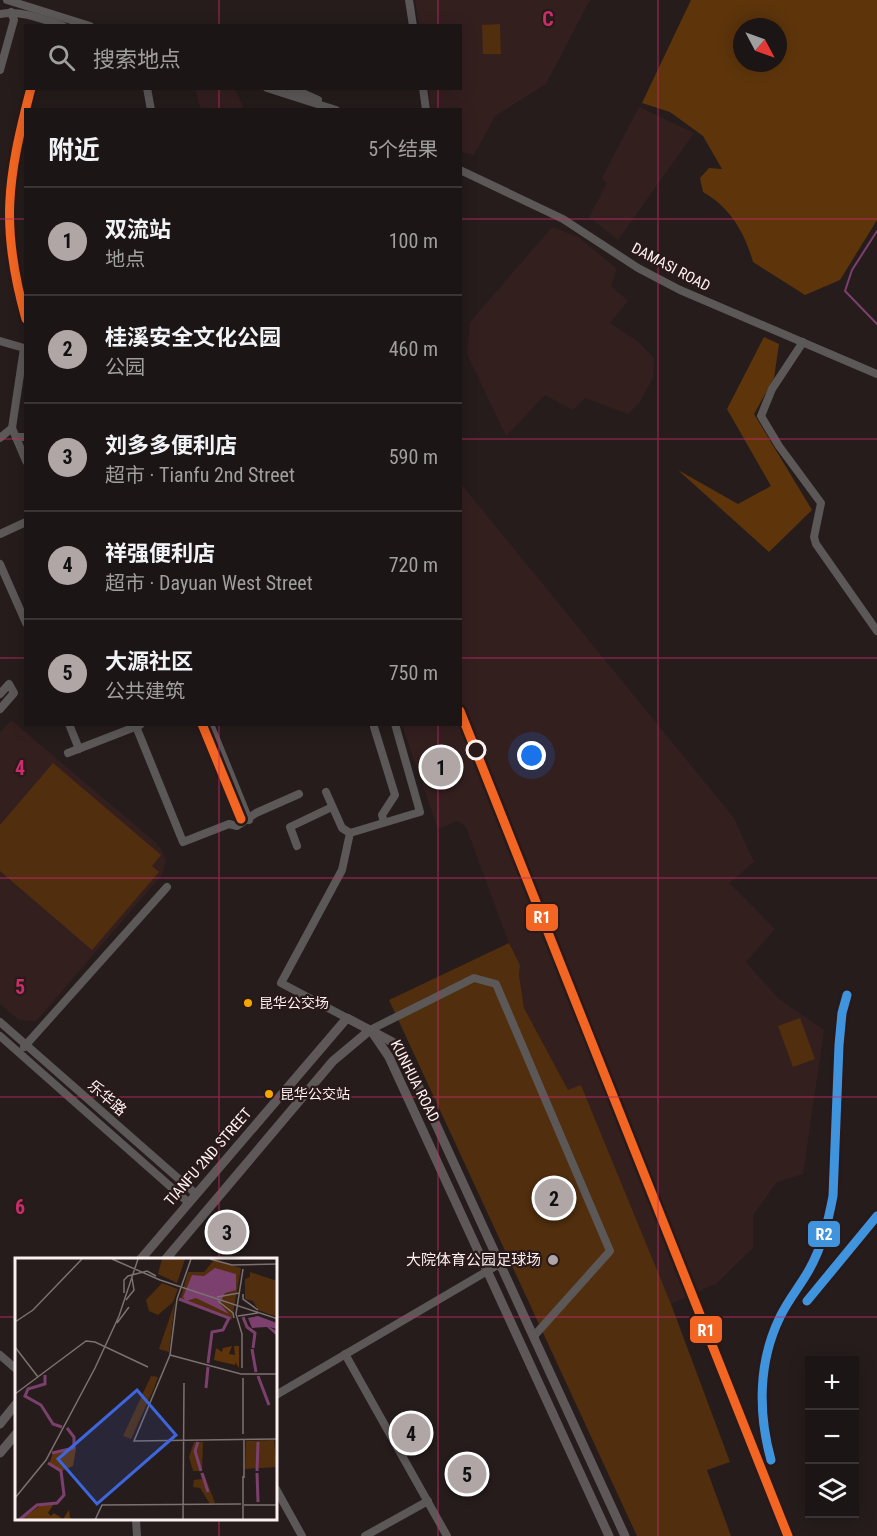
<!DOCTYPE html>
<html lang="zh">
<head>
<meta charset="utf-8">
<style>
	:root { --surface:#1c1515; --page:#251e1e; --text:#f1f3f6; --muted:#a09fa0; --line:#3a3434; --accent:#b1a6a6 }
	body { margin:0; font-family:"Roboto Condensed","Noto Sans SC",sans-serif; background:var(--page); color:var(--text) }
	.controls { position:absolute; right:18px; bottom:18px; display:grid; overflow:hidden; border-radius:0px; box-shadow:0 3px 15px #0003 }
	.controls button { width:54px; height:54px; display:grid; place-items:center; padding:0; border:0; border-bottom:2px solid var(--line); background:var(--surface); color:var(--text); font:30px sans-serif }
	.compass { position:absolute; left:733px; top:18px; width:54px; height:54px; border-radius:50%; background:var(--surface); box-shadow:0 3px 15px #0003; rotate:131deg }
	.you { position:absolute; left:532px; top:756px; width:21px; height:21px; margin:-15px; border:4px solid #fff; border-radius:50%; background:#1a73e8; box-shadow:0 0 0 9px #1a73e833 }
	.badge { display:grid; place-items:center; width:39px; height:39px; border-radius:50%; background:var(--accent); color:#111; font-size:20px; font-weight:700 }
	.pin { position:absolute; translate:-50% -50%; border:3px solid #fff; box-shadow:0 2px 6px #0006 }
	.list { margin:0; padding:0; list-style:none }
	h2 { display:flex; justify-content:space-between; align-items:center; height:78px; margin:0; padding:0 24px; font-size:26px }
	h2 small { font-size:20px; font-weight:400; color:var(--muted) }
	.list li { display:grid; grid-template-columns:39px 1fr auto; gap:18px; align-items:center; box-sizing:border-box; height:108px; padding:0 24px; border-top:2px solid var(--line) }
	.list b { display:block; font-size:22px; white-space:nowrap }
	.list p { margin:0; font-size:20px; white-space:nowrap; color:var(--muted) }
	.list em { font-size:20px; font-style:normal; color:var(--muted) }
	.icon { flex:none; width:33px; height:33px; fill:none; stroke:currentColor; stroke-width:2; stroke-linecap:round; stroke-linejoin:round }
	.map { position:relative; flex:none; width:877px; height:1536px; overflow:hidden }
	.search { position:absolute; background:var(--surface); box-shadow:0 3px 15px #0003; left:24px; top:24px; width:438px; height:66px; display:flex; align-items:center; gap:15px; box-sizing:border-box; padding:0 21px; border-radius:0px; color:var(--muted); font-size:22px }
	.panel { position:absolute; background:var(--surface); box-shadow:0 3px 15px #0003; left:24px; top:108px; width:438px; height:618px; border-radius:0px }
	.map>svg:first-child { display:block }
	.built { fill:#341f1f }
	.green { fill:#502e0e }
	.forest { fill:#5e350b; fill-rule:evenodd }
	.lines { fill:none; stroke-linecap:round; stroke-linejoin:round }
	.stream { stroke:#7b406d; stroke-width:2 }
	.minor { stroke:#5c5858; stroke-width:8 }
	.major { stroke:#5e5858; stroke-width:9 }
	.rail-1-casing { stroke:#291919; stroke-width:14 }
	.rail-2-casing { stroke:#291919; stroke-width:14 }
	.rail-1 { stroke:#f26522; stroke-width:9 }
	.rail-2 { stroke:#4094de; stroke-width:9 }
	.grid { fill:none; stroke:#c82e6a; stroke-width:1.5; stroke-opacity:0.55 }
	.stop-dot { fill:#291919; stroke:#fcf0f0; stroke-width:3 }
	.bus-dot { fill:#f7a600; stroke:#291919; stroke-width:2 }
	.poi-dot { fill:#b1a6a6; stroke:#291919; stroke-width:2 }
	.labels { text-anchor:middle; stroke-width:4.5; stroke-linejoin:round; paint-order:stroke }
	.bus-label { font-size:14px; fill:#fcf0f0; stroke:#291919; text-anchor:start }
	.street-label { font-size:15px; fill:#fcf0f0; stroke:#291919 }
	.poi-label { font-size:15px; fill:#fcf0f0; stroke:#291919; text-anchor:end }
	.inset-river { fill:none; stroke:#7b406d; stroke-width:3 }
	.inset-road { fill:none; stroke:#7c7171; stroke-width:1.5 }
	.view { fill:#3e66dc; fill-opacity:0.15; stroke:#3e66dc; stroke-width:3 }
	.inset-edge { fill:none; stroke:#fcf0f0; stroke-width:3 }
	.grid-label { font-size:20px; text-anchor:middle; font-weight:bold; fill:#c82e6a; stroke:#291919; stroke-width:4.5; stroke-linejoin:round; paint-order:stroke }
	.line-badge { stroke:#291919; stroke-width:2 }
	.badge-label { font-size:16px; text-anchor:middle; font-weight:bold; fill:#fff }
</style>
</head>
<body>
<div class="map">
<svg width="877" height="1536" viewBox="0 0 877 1536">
	<rect width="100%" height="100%" fill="#261c1c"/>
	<!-- built -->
	<g class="built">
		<path d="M415 0H590L546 84 495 116 474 155 461 152 460 110 431 109 428 89 460 88V26L419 25Z"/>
		<path d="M195 89H235L244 109H201Z"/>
		<path d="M639 107 694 133 618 240 589 217 607 183 602 178Z"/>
		<path d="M552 227 578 237 617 269 611 286 628 301 610 323 637 341 654 358 653 378 640 402 628 414 585 398 573 410 545 395 506 436 467 354 470 322Z"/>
		<path d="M461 484 734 818 754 862 729 883 775 929 746 962 779 999 824 1030 803 1174 777 1182 753 1215V1248L716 1284 671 1304 581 1085 568 1091 524 1008 519 975 520 965 509 943 466 827 458 821 438 829 402 725 460 724Z"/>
		<path d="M11 720 156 843 161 849 166 861 161 876 36 1021 19 1020 0 1004V733Z"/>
	</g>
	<!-- green -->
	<g class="green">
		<path d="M500 24 501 54H483L482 25Z"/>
		<path d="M53 763 161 855 152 866 159 872 92 950 0 871V825Z"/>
		<path d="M509 943 520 965 519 975 524 1008 568 1090 581 1085 671 1304 730 1462 707 1470 731 1536H637L389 1000Z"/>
		<path d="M800 1018 815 1059 793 1067 778 1026Z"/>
	</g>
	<!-- forest -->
	<g class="forest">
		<path d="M691 0H877V220L840 280 805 295 753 262C745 233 730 207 703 192L700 178 709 168 722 169 703 136 670 112 642 103ZM742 27H778V63H742Z"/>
		<path d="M764 337 779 344 774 378 754 414 812 510 769 552 678 470 738 504 771 486 727 409Z"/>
	</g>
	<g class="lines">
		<!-- stream -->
		<path class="stream" d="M877 231 852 270 845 291 877 324"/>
		<!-- minor -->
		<g class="minor">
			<path d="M7 0 90 26"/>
			<path d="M409 0 413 26"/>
			<path d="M0 14C22 10 42 19 63 26"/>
			<path d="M0 70 14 20 11 12"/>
			<path d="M147 88 151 110"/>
			<path d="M267 88 336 110"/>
			<path d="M291 88 318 100"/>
			<path d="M423 88 426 110"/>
			<path d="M460 170 563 219 638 268 680 290 877 374"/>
			<path d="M0 341 24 348 12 428 26 461"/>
			<path d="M803 342 772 389 761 416 779 446 821 503 814 537 816 544 877 631"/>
			<path d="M16 437H26"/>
			<path d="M0 438 12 428"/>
			<path d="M0 534 26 522"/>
			<path d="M0 564 26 623"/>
			<path d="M0 694 9 684 14 693 0 709"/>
			<path d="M69 724 79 749"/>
			<path d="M135 724 183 842 229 824 237 826 256 813 299 794"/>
			<path d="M210 724 249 820"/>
			<path d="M374 727 395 795 382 815 384 822"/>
			<path d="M68 753 140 725"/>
			<path d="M326 792 342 828 350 833"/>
			<path d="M297 846 290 827 332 807"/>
			<path d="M347 1018 281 983 342 870 350 833 420 812 395 724"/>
			<path d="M0 1022 196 1194"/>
			<path d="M370 1030 474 978 496 984 610 1251 534 1336"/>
			<path d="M0 1036 189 1203"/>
			<path d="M24 1047 167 887"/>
			<path d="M345 1354 447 1536"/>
			<path d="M0 1355 16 1369"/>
			<path d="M276 1395 501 1263"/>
			<path d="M276 1489 302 1536"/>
			<path d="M136 1520 137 1536"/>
			<path d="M365 1536 428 1501"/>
		</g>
		<!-- major -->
		<g class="major">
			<path d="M372 1032 389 1057 609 1536"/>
			<path d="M140 1260 347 1018 400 1046 625 1536"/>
			<path d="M165 1260 333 1061 370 1030"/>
			<path d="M0 1424 16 1404"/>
			<path d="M0 1453 16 1434"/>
		</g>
		<!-- rail-1 casing -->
		<g class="rail-1-casing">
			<g id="rail-1">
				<path d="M26 319C0 227 7 180 31 88"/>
				<path d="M460 711 788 1536"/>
				<path d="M202 724 241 819"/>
			</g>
		</g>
		<!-- rail-2 casing -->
		<g class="rail-2-casing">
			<g id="rail-2">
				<path d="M807 1301 877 1216"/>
				<path d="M771 1460C758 1413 758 1362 780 1317 788 1300 800 1286 809 1270 822 1247 828 1222 833 1196L839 1045 842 1013 847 995"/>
			</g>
		</g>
		<!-- rail-1 -->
		<use href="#rail-1" class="rail-1"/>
		<!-- rail-2 -->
		<use href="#rail-2" class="rail-2"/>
	</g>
	<!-- grid -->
	<path class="grid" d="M219 0V26M438 0V26M658 0V1536M219 88V110M438 88V110M0 219H26M460 219H877M0 439H26M460 439H877M0 658H26M460 658H877M219 724V1260M438 724V1536M0 878H877M0 1097H877M0 1317H16M276 1317H877M219 1520V1536"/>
	<!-- markers -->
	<circle class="stop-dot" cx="476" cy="750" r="9"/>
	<g class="bus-dot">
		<circle cx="248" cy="1003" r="5"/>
		<circle cx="269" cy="1094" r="5"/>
	</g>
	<circle class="poi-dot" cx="553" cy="1260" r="6"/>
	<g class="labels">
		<!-- bus labels -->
		<g class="bus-label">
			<text x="259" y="1008">昆华公交场</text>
			<text x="280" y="1099">昆华公交站</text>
		</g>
		<!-- street labels -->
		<g class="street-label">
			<text transform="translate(671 267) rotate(28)" y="5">DAMASI ROAD</text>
			<text transform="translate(415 1081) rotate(63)" y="5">KUNHUA ROAD</text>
			<text transform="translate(107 1098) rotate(41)" y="5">乐华路</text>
			<text transform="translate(208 1157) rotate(-49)" y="5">TIANFU 2ND STREET</text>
		</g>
		<!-- poi labels -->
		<g class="poi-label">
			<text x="541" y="1265">大院体育公园足球场</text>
		</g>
	</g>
	<!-- overview -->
	<g transform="translate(15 1258)">
		<rect width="262" height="262" fill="#261c1c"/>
		<path d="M147 1H170L162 25 143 16ZM199 2 226 10 217 62 165 42 173 14H189ZM235 14 262 23V59L243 52 238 43 230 41V21L235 19ZM147 25 163 31 158 44 143 57 134 53 131 42ZM160 44 154 94 144 91ZM136 118 143 119 139 130 116 181 108 178ZM259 182 262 209 230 211 231 183ZM179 184H188L187 213H178L174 199ZM185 215 189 216 200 245 195 246 185 230 178 229 179 222 187 221Z" fill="#502e0e"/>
		<path d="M217 88 214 96 220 97 219 88H224V110L220 104V107L199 102 201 90 207 94 208 90ZM61 191 58 208 46 213 34 206 38 195ZM29 245 38 247 33 255 36 258 39 255 48 261 54 252 55 260 59 262H5Z" fill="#5e350b"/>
		<path d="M200 10 221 16V32L210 35 205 46 214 56 181 40 171 43 168 39 177 17 189 18ZM243 58 262 65V71L254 69 262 73V78L252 69 237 70 233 60Z" fill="#7b406d"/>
		<path class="inset-river" d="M164 41 214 60 208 72 197 74 193 105M228 59 232 69 240 75 238 90M237 91 241 114M30 117V126L13 131 10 138 26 147 38 166 47 169M243 118 254 147M191 130 193 109M183 184 180 193 186 213M37 195 59 190V179L52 170M242 213 243 184M187 215 193 234M242 215 243 244M4 262 22 247 42 245 49 237 46 213 33 205"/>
		<path class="inset-road" d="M97 1 145 22 263 61M176 1 162 41 155 97 119 183 263 181M195 1 217 7 263 6M109 35V22L113 18 132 13 141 18M228 36V41L243 52M202 39 224 35M111 42 119 32 117 20M203 43 218 55 219 60M223 58 243 55M0 64 18 52 67 1M102 65 114 49M0 89 23 119M155 97 226 116H263M227 110V76L221 56 228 11M228 120V176M0 136 71 83 80 84 133 109M229 181V220M228 218V262M0 240 31 202 80 110 104 58 123 1M229 247H263M80 262 87 247 226 246M168 262 169 125"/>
		<path class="view" d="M122 132 161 177 82 246 43 201Z"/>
		<rect width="262" height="262" class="inset-edge"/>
	</g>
	<g class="grid-label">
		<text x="548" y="26">C</text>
		<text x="20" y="775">4</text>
		<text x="20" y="994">5</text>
		<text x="20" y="1214">6</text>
	</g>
	<g class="line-badge">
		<rect x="525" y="903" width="34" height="29" rx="6" fill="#f26522"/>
		<rect x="807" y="1220" width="34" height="28" rx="6" fill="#4094de"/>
		<rect x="689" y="1315" width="34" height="29" rx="6" fill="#f26522"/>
	</g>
	<g class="badge-label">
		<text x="542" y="923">R1</text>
		<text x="824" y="1240">R2</text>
		<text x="706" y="1336">R1</text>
	</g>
</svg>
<div class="controls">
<button>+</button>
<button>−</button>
<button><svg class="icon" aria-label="layers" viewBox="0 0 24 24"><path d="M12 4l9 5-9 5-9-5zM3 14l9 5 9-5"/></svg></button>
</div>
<svg class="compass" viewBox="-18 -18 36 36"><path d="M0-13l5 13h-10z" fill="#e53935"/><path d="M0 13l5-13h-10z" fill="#a09fa0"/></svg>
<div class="you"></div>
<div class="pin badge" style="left:441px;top:767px">1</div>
<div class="pin badge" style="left:554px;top:1198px">2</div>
<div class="pin badge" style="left:227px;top:1232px">3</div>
<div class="pin badge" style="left:411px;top:1433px">4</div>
<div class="pin badge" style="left:467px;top:1474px">5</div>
<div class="search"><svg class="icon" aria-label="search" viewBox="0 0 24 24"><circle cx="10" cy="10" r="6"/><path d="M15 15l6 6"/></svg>搜索地点</div>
<section class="panel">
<h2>附近<small>5个结果</small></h2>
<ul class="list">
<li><span class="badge">1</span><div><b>双流站</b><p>地点</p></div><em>100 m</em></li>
<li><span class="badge">2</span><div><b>桂溪安全文化公园</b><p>公园</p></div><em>460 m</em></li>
<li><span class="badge">3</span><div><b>刘多多便利店</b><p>超市 · Tianfu 2nd Street</p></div><em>590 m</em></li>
<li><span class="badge">4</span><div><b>祥强便利店</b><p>超市 · Dayuan West Street</p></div><em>720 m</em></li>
<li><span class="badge">5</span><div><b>大源社区</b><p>公共建筑</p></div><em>750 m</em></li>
</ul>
</section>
</div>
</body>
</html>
